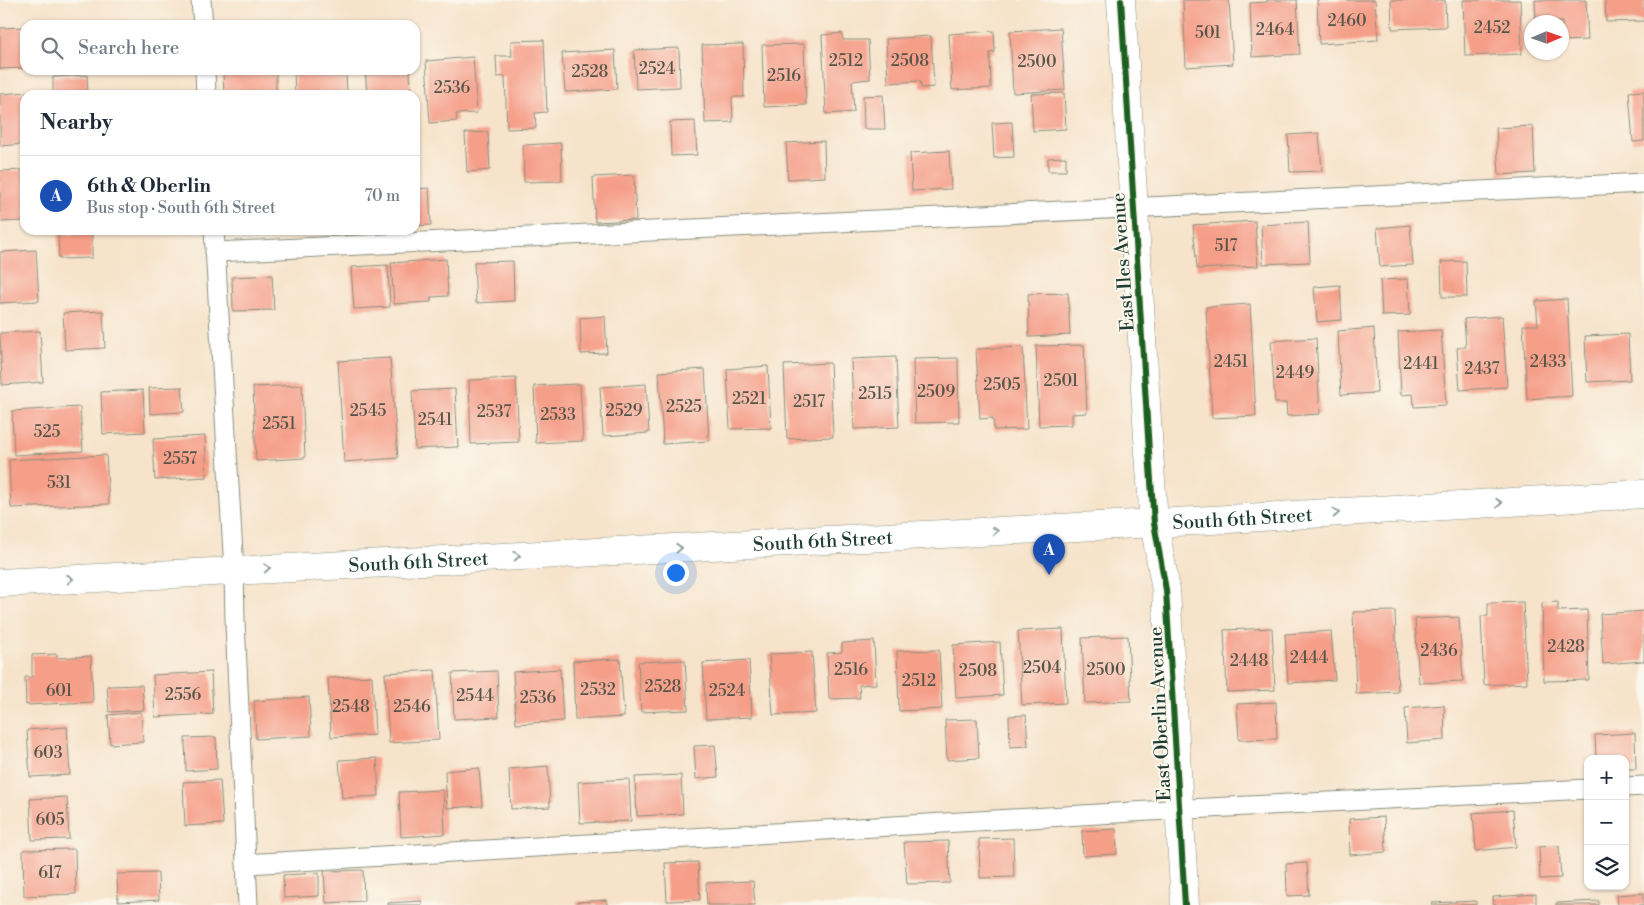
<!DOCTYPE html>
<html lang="en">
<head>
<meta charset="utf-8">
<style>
	:root { --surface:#fff; --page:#f6f6f7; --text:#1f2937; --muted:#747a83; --line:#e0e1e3; --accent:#d1495b }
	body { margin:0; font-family:"Libre Bodoni",serif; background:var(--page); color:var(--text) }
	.controls { position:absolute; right:15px; bottom:15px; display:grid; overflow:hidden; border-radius:10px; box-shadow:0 1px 4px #0004 }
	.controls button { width:45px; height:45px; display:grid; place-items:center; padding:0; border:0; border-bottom:1px solid var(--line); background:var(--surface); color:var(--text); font:25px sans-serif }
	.compass { position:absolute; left:1524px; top:15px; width:45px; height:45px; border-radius:50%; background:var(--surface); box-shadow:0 1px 4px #0004; rotate:88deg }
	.you { position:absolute; left:675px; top:572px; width:18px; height:18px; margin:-12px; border:4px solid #fff; border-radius:50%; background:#1a73e8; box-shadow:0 0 0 8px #1a73e833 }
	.badge { display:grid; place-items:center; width:32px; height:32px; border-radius:50%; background:var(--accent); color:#fff; font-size:16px; font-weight:700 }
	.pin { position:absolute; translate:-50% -41px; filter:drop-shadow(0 1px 2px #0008) }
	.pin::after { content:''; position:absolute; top:26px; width:18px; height:15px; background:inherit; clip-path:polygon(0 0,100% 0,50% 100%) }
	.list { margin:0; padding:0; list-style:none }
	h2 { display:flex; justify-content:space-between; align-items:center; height:65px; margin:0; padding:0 20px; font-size:21px }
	h2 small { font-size:16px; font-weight:400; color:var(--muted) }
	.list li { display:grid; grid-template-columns:32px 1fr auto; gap:15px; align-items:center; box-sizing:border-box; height:80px; padding:0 20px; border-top:1px solid var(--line) }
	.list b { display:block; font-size:19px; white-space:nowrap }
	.list p { margin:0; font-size:16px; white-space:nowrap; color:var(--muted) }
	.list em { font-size:16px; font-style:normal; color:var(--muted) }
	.icon { flex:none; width:28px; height:28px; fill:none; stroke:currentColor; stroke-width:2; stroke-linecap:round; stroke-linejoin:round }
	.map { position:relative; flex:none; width:1644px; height:905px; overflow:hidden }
	.search { position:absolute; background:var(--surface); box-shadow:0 1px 4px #0004; left:20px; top:20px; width:400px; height:55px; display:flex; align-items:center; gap:12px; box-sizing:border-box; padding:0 18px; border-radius:15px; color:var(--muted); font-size:19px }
	.panel { position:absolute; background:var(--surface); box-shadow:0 1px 4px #0004; left:20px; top:90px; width:400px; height:145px; border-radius:15px }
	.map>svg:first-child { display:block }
	.building { fill:#f59e88 }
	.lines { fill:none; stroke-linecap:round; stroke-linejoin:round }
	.lane-casing { stroke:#8a907f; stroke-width:21 }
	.street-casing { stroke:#8a907f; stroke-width:29 }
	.primary-casing { stroke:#8a907f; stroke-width:29 }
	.lane { stroke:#fff; stroke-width:19 }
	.street { stroke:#fff; stroke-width:28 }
	.primary { stroke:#fff; stroke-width:28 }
	.cycleway-casing { stroke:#fbf7ec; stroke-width:9 }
	.cycleway { stroke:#1b5e20; stroke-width:6 }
	.oneway { stroke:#8f9e9a }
	.labels { text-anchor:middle; stroke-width:4; stroke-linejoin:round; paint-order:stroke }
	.number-label { font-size:16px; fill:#545549 }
	.street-label { font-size:19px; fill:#1f3d34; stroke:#fbf7ec }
</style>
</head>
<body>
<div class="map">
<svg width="1644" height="905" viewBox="0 0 1644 905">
	<rect width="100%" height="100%" fill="#fbf7ec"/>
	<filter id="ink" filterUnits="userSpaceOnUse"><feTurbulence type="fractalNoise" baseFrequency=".02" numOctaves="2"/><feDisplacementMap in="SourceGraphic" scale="10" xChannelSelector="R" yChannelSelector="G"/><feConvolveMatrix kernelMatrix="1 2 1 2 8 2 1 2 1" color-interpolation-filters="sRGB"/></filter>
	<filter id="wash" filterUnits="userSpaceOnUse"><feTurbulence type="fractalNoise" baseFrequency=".0096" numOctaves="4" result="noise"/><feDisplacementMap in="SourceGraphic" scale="20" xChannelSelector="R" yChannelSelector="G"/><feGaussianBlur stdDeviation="1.12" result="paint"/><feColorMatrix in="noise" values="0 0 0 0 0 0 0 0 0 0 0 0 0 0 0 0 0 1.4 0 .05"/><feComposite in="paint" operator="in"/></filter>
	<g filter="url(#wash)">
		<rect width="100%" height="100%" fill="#f6e3ca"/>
		<g id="blocks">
			<!-- building -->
			<g class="building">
				<path d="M1183 0H1229L1233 64 1186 67Z"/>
				<path d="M1267 0H1297L1300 54 1252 57 1250 3 1267 2Z"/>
				<path d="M1317 0H1375L1378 40 1319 44Z"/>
				<path d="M1391 0H1445L1446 27 1392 29Z"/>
				<path d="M1463 0H1520L1522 54 1465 56Z"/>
				<path d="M1535 0H1586L1588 40 1562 41V22H1536Z"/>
				<path d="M1605 0H1644V21L1606 22Z"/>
				<path d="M22 27 24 68 0 69V28Z"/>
				<path d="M1061 28 1065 90 1013 93 1010 31Z"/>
				<path d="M994 31 995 52 990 53 991 88 952 90 949 34Z"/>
				<path d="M842 33 843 40H868L870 79 852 81 854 112 826 114 822 35Z"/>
				<path d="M931 36 934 87 921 88 920 81 888 83 886 39Z"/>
				<path d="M544 40 547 112 535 113 536 128 507 129 505 76 497 77 496 56H512L511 41Z"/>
				<path d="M743 44 744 97H732L733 122 705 123 702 45Z"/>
				<path d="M804 44 806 105 764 107 762 45Z"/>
				<path d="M679 48 680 87 636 89 634 50Z"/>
				<path d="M615 50 617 89 565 92 562 53Z"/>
				<path d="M473 57 477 113 456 114 457 121 430 123 426 61Z"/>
				<path d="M235 70H276V95H224L223 74 235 73Z"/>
				<path d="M294 70H346L347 95H295Z"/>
				<path d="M365 70H410L411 95H367Z"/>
				<path d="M87 75 88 95H53V77Z"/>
				<path d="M42 91V95H25V144L0 146V94Z"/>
				<path d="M1644 91V141L1633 142 1629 92Z"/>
				<path d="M1064 93 1066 129 1033 131 1031 94Z"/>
				<path d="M883 95 885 129H864L863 96Z"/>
				<path d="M695 121 697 155 671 156 670 122Z"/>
				<path d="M1012 122 1014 157 994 158 992 123Z"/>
				<path d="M1533 126 1535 173 1499 175 1496 128Z"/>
				<path d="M488 132 490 170 467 172 465 133Z"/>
				<path d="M1319 133 1322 171 1290 172 1288 135Z"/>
				<path d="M824 141 825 177 788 179 786 143Z"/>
				<path d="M561 143 562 181 524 182 523 145Z"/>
				<path d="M949 151 951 189 912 191 910 153Z"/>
				<path d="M1066 157V171H1048V158Z"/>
				<path d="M25 170V221L0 222V171Z"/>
				<path d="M634 175 636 220 595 222 593 177Z"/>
				<path d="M429 188 431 225 415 226V189Z"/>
				<path d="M1255 221 1258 266 1197 269 1193 225Z"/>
				<path d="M1308 222 1310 262 1263 264 1261 225Z"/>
				<path d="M1410 225 1413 265 1380 267 1377 228Z"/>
				<path d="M92 234V258L59 259 58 235Z"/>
				<path d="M36 250 39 301 0 303V252Z"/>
				<path d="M446 259 448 296 431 297V302L394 304 391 263Z"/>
				<path d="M513 261 514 301 476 303 474 262Z"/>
				<path d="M1466 261 1467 297H1442L1441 262Z"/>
				<path d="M388 265 390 307 354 309 351 267Z"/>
				<path d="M272 275 274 310 233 311 232 277Z"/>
				<path d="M1408 279 1410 315 1382 316 1380 280Z"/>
				<path d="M1340 285 1342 320 1317 322 1314 287Z"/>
				<path d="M1068 293 1070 335 1029 337 1028 294Z"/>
				<path d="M1567 299 1572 396 1527 399 1523 325H1538L1536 301Z"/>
				<path d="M1250 304 1256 416 1212 418 1206 307Z"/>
				<path d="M103 311 105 348 65 350 63 313Z"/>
				<path d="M605 316 607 353 581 354 580 318Z"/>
				<path d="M1502 316 1507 387 1460 390 1457 348 1466 347 1464 319Z"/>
				<path d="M1374 328 1377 393 1341 395 1338 331Z"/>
				<path d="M1441 330 1446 405 1414 407 1413 394 1401 395 1398 332Z"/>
				<path d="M40 331 43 382 2 385 0 333Z"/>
				<path d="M1628 334 1630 380 1587 382 1585 336Z"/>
				<path d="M1316 338 1320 414 1287 416 1286 403H1275L1271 341Z"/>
				<path d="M1084 345 1087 413 1072 414V425L1039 426 1036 346Z"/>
				<path d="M1023 347 1027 429 994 430 993 418 980 419 976 349Z"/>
				<path d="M896 357 899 427 854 429 851 359Z"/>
				<path d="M390 358 398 458 344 462 338 361Z"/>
				<path d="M958 358 959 422 915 423 913 359Z"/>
				<path d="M830 363 833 437 787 439 784 365Z"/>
				<path d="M768 366 771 428 730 429 727 369Z"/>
				<path d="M705 369 709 441 663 444 659 372Z"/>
				<path d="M516 378 519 442 471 444 469 380Z"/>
				<path d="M580 384 583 441 536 443 534 386Z"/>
				<path d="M646 384 649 433 603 436 600 387Z"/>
				<path d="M302 385 305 458 256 461 253 387Z"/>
				<path d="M182 387 184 412 150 414 149 388Z"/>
				<path d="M455 389 458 447 415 449 412 391Z"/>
				<path d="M143 390 145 432 103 434 101 392Z"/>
				<path d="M80 407 83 451 14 455 12 411Z"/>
				<path d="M205 436 207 477 155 480 153 439Z"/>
				<path d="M106 455 109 504 11 508 9 460Z"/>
				<path d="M1523 602 1527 683 1484 685 1481 616H1488V603Z"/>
				<path d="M1558 602V611L1587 610 1589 680 1544 681 1542 603Z"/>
				<path d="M1395 611 1398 692 1356 694 1353 612Z"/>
				<path d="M1644 611V661L1603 664 1600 614Z"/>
				<path d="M1459 617 1463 681 1419 683 1415 619Z"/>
				<path d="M1272 628 1275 690 1227 692 1224 630Z"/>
				<path d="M1063 629 1066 703 1022 705 1018 631Z"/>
				<path d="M1331 631 1335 680 1288 683 1285 634Z"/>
				<path d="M1128 636 1131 701 1085 703 1082 638Z"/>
				<path d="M874 641 876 684 859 685 860 698 829 699 827 653 842 652V643Z"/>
				<path d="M1000 642 1003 695 956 698 953 645Z"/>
				<path d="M939 650 942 709 899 711 897 651Z"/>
				<path d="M812 652 816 713 773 715 769 654Z"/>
				<path d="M57 654V658L91 656 93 702 26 705 25 677H32V655Z"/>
				<path d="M620 659 624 717 575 720 573 661Z"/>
				<path d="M685 660 688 710 641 712 638 662Z"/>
				<path d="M749 660 752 717 706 719 703 663Z"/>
				<path d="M560 669 563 721 516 724 513 672Z"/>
				<path d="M435 670 439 740 389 743 385 673Z"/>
				<path d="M497 671 499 717 454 719 452 673Z"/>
				<path d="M211 672 213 714 155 717 153 675Z"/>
				<path d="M372 676 375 735 331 737 328 678Z"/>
				<path d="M142 685 144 710 109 712 107 686Z"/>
				<path d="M309 697 311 736 256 739 254 701Z"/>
				<path d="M1276 702 1277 739 1239 740 1237 704Z"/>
				<path d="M1444 705 1445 740 1407 743 1405 708Z"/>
				<path d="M141 712 143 742 110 744 108 715Z"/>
				<path d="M1026 715 1028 746 1010 747 1009 716Z"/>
				<path d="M977 719 979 758 947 760 945 720Z"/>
				<path d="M67 727 70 775 30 777 27 730Z"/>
				<path d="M1635 733 1636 769H1625V759H1596L1595 735Z"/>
				<path d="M216 737 217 769 186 771 185 738Z"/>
				<path d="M715 745 718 777 696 779 694 746Z"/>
				<path d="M377 758 379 796 342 798 339 760Z"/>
				<path d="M548 766 550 807 511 809 509 769Z"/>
				<path d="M479 768 482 806 447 808 445 771Z"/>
				<path d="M681 775 683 814 637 816 635 777Z"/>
				<path d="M629 779 631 821 580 823 578 782Z"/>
				<path d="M220 780 223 824 185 826 183 782Z"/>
				<path d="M443 790 445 834 401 837 399 792Z"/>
				<path d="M67 797 69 839 32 840 30 799Z"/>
				<path d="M1513 810 1516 847 1476 851 1473 813Z"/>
				<path d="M1384 817 1386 852 1350 855 1349 819Z"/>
				<path d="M1116 829 1117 854 1083 856 1082 831Z"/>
				<path d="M1013 838 1014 877 980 878 979 839Z"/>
				<path d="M948 841 950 883 907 884 904 842Z"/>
				<path d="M1559 846 1561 878 1540 879 1539 847Z"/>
				<path d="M75 849 76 894 24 896 23 850Z"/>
				<path d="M698 862 700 900 667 901 665 863Z"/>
				<path d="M1307 863 1309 895 1287 896 1286 864Z"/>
				<path d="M363 870 364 901 326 903 324 871Z"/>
				<path d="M158 873 159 900 118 902 117 874Z"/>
				<path d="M319 873V896L284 898 283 875Z"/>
				<path d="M753 881 755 905H707L706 883Z"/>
				<path d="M1644 893V905H1618L1617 895Z"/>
				<path d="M1536 894V905H1494L1493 897Z"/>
				<path d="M607 900V905H577V902Z"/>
				<path d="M422 901V905H388V903Z"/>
				<path d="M1476 901V905H1432V903Z"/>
				<path d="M1599 901V905H1556V903Z"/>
			</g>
		</g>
	</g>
	<g filter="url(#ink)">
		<use href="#blocks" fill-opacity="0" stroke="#8a907f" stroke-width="1"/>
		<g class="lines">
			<!-- lane casing -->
			<g class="lane-casing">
				<g id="lane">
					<path d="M201 0 203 25"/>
					<path d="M205 70 206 95"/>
					<path d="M214 230 234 570 235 622 248 905"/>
					<path d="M215 252 1644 183"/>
					<path d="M1625 787 1644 786"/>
					<path d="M246 864 1149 811 1588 789"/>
				</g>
			</g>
			<!-- street casing -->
			<g class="street-casing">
				<path id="street" d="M1121 0 1149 452 1154 523 1166 590 1185 905"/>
			</g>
			<!-- primary casing -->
			<g class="primary-casing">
				<g id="primary">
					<path id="s1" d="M0 583 1194 521 1644 494"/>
				</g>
			</g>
			<!-- lane -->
			<use href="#lane" class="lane"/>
			<!-- street -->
			<use href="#street" class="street"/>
			<!-- primary -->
			<use href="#primary" class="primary"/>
			<!-- cycleway casing -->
			<g class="cycleway-casing">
				<path id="cycleway" d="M1121 0 1149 452 1154 523 1166 590 1185 905"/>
			</g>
			<!-- cycleway -->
			<use href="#cycleway" class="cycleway"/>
		</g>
		<!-- one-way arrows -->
		<defs><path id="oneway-chevron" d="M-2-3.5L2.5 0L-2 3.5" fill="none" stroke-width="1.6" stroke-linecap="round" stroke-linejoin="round" transform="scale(1.25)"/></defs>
		<g class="oneway">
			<use href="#oneway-chevron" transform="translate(1499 503) rotate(-3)"/>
			<use href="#oneway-chevron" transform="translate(1336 513) rotate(-3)"/>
			<use href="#oneway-chevron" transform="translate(995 531) rotate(-3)"/>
			<use href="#oneway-chevron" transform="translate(679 548) rotate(-3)"/>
			<use href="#oneway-chevron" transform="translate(517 556) rotate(-3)"/>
			<use href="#oneway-chevron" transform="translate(267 568) rotate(-3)"/>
			<use href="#oneway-chevron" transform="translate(70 579) rotate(-3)"/>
		</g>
	</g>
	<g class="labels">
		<!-- number labels -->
		<g class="number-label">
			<text x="1347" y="26">2460</text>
			<text x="1492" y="33">2452</text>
			<text x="1275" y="35">2464</text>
			<text x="1208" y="38">501</text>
			<text x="846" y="66">2512</text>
			<text x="910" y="66">2508</text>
			<text x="1037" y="67">2500</text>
			<text x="657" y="74">2524</text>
			<text x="590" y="77">2528</text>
			<text x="784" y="81">2516</text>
			<text x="452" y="93">2536</text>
			<text x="1226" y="251">517</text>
			<text x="1231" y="367">2451</text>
			<text x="1548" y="367">2433</text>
			<text x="1421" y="369">2441</text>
			<text x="1482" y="374">2437</text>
			<text x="1295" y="378">2449</text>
			<text x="1061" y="386">2501</text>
			<text x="1002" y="390">2505</text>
			<text x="936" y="397">2509</text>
			<text x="875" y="399">2515</text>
			<text x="749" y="404">2521</text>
			<text x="809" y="407">2517</text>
			<text x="684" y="412">2525</text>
			<text x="368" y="416">2545</text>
			<text x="624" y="416">2529</text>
			<text x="494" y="417">2537</text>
			<text x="558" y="420">2533</text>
			<text x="435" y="425">2541</text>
			<text x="279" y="429">2551</text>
			<text x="47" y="437">525</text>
			<text x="180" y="464">2557</text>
			<text x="59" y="488">531</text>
			<text x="1566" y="652">2428</text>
			<text x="1439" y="656">2436</text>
			<text x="1309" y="663">2444</text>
			<text x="1249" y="666">2448</text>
			<text x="1042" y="673">2504</text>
			<text x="851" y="675">2516</text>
			<text x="1106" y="675">2500</text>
			<text x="978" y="676">2508</text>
			<text x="919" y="686">2512</text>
			<text x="663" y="692">2528</text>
			<text x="598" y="695">2532</text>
			<text x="59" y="696">601</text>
			<text x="727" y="696">2524</text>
			<text x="183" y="700">2556</text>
			<text x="475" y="701">2544</text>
			<text x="538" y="703">2536</text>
			<text x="351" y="712">2548</text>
			<text x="412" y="712">2546</text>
			<text x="48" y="758">603</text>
			<text x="50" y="825">605</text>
			<text x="50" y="878">617</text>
		</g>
		<!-- street labels -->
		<g class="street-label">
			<text transform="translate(1122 262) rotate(-94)" y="7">East Iles Avenue</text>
			<text dy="7" stroke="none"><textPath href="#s1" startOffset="1244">South 6th Street</textPath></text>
			<text dy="7" stroke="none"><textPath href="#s1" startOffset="824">South 6th Street</textPath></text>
			<text dy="7" stroke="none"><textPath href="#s1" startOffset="419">South 6th Street</textPath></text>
			<text transform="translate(1159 714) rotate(-93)" y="7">East Oberlin Avenue</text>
		</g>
	</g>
</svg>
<div class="controls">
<button>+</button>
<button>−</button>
<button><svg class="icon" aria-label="layers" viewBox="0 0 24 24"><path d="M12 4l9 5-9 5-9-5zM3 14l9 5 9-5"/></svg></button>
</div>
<svg class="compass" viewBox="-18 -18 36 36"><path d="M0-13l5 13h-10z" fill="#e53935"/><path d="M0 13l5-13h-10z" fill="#747a83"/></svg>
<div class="you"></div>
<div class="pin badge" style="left:1049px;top:575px;background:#1a4fb4">A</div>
<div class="search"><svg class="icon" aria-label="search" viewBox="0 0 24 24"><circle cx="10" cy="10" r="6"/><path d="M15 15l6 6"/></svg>Search here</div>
<section class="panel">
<h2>Nearby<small></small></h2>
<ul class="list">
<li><span class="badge" style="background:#1a4fb4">A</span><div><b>6th &amp; Oberlin</b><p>Bus stop · South 6th Street</p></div><em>70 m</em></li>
</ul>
</section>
</div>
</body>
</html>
